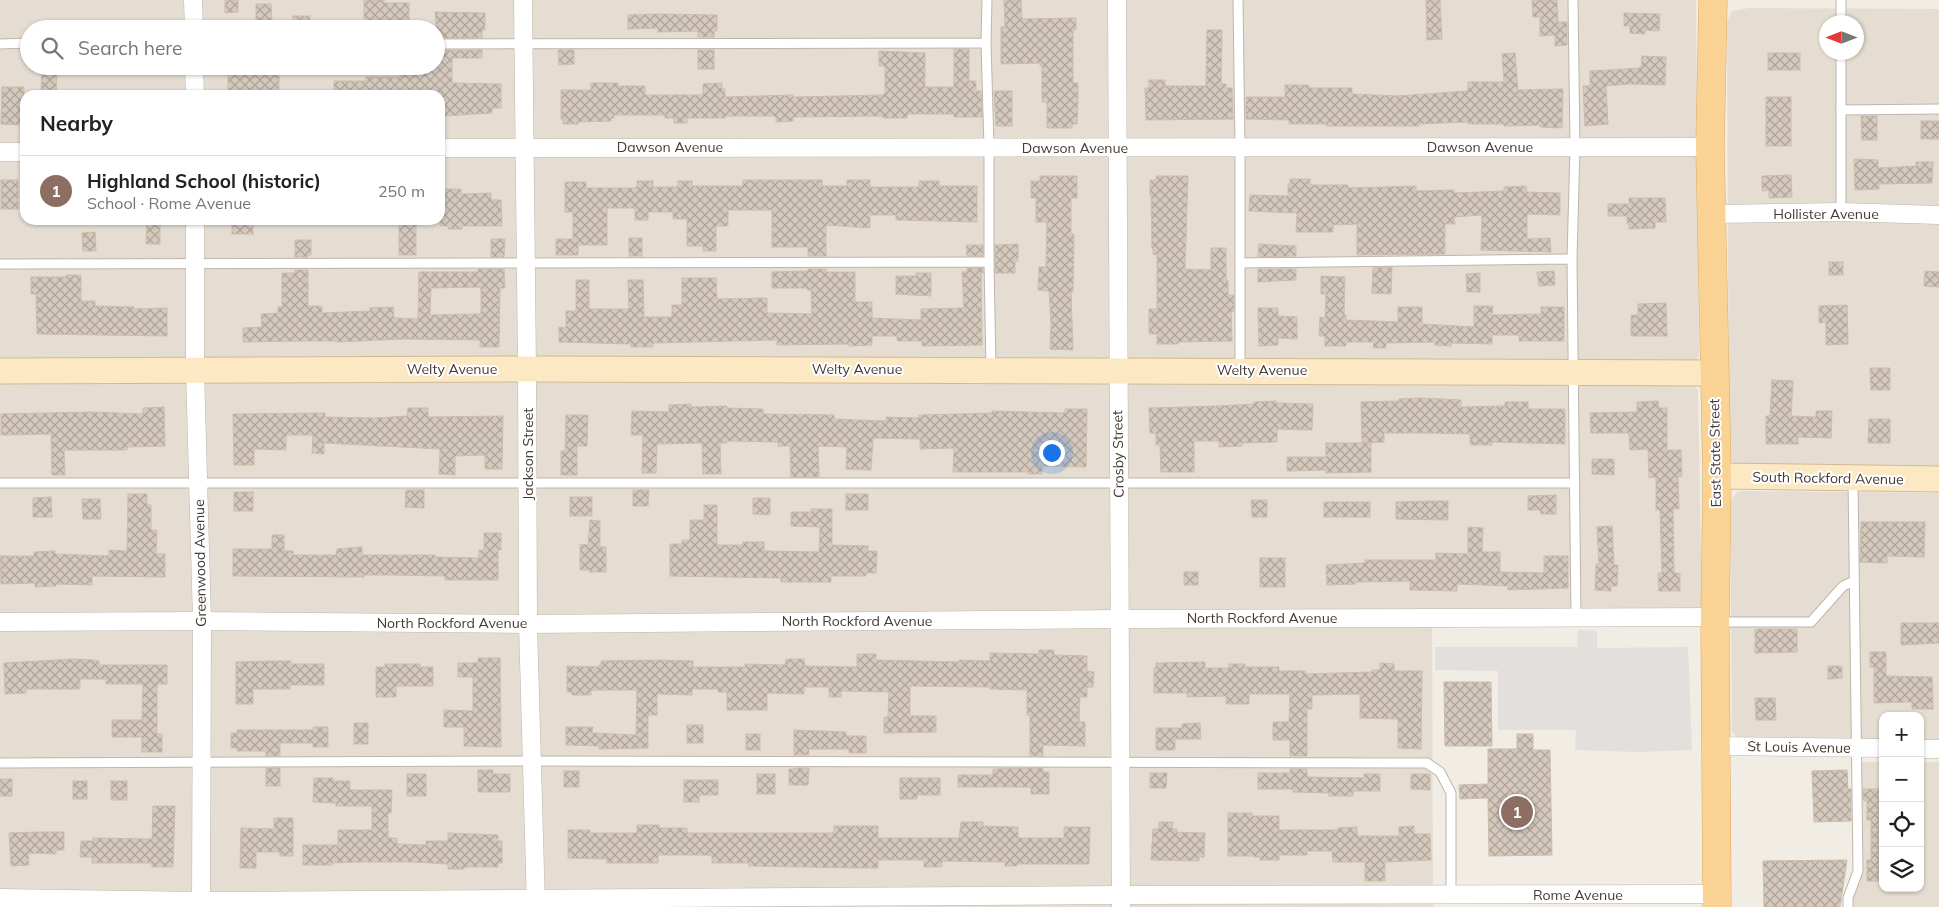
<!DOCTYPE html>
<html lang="en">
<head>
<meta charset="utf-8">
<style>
	:root { --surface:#fff; --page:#f2f2f2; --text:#222; --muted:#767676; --line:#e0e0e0; --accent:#ea580c }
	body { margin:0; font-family:Mulish,sans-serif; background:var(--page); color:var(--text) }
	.controls { position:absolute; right:15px; bottom:15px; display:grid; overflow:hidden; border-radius:10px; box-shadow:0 1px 4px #0004 }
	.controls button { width:45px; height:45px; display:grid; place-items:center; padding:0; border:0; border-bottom:1px solid var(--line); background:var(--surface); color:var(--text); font:25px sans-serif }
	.compass { position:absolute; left:1819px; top:15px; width:45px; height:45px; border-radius:50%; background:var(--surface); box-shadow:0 1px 4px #0004; rotate:270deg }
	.you { position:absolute; left:1051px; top:452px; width:18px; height:18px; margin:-12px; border:4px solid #fff; border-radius:50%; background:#1a73e8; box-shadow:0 0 0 8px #1a73e833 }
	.badge { display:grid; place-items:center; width:32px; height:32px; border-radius:50%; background:var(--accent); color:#fff; font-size:16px; font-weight:700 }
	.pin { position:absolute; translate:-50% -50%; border:2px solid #fff; box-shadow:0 1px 5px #0006 }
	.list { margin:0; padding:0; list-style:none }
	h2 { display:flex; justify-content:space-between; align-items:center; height:65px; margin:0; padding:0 20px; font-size:21px }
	h2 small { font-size:16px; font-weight:400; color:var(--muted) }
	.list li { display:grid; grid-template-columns:32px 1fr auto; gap:15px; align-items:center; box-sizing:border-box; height:70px; padding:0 20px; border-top:1px solid var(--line) }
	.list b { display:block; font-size:19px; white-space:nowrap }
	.list p { margin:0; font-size:16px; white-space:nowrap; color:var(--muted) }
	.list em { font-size:16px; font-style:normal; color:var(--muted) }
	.icon { flex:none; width:28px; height:28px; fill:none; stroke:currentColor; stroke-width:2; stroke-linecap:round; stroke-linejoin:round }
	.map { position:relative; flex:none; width:1939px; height:907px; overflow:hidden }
	.search { position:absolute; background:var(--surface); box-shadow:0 1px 4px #0004; left:20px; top:20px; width:425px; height:55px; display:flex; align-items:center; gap:12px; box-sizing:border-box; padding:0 18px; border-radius:28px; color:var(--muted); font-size:19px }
	.panel { position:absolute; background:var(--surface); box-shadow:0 1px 4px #0004; left:20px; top:90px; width:425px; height:135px; border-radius:15px }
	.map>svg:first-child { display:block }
	.residential { fill:#e5ddd2; fill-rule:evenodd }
	.parking { fill:#e2dfdc }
	.building { fill:url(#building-cross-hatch); stroke:#ccbdad; fill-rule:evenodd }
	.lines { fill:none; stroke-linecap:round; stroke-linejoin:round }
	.lane-casing { stroke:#bfb5aa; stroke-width:11 }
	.street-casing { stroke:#bfb5aa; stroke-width:19 }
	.secondary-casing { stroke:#cfba95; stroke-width:27 }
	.primary-casing { stroke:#ddad65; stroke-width:29 }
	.lane { stroke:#fff; stroke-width:9 }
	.street { stroke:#fff; stroke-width:18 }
	.secondary { stroke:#fce8c3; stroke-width:25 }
	.primary { stroke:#f9d294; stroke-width:28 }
	.labels { text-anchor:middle; stroke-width:4; stroke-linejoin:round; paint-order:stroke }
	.street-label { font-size:14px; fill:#433b34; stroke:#fff }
</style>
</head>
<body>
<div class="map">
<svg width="1939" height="907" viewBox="0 0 1939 907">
	<defs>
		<pattern id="building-cross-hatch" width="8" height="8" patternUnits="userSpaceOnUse" patternTransform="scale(1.25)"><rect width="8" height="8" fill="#d5c9bd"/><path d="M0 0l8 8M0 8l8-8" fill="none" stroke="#aea49a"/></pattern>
	</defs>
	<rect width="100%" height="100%" fill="#f1ece4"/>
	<!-- residential -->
	<g class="residential">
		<path d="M0 0H1696L1699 354 1697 360 1691 363 0 362ZM29 29H436V66H29ZM25 95H440V220H25Z"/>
		<path d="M1749 8 1939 9V469L1736 466 1729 457 1727 22 1732 11ZM1826 22H1856V52H1826Z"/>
		<path d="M0 382H1688L1698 389V396L1702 603 1700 610H1432L1433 907H0Z"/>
		<path d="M1743 491 1939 493V741H1920V716H1883V741L1740 740 1736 736 1732 731 1730 502 1737 492Z"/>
		<path d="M1862 762H1883V888H1920V762H1939V907H1851V897L1861 879Z"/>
	</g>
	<!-- parking -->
	<path class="parking" d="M1578 630 1597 631V648L1688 647 1692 750 1640 752 1575 750 1576 730H1498V671L1435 670V647H1577Z"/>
	<!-- building -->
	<g class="building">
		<path d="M225 0H238V12L225 13Z"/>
		<path d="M364 0H384V3H409V21L364 22Z"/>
		<path d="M1004 0H1021L1022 19 1076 18V30H1073V83H1078V99L1077 124H1072V128H1047V102H1042V66H1040V63L1001 64V27H1005Z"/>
		<path d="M1426 0H1440L1442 39 1427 40Z"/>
		<path d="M1532 0H1557L1558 22H1567V45L1555 46V35L1540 36V17H1533Z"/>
		<path d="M256 4H271L272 22H256Z"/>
		<path d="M435 12 485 13V30H482V38H437Z"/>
		<path d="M1624 13 1660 14 1659 31 1645 30V34L1630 33V26H1624Z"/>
		<path d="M658 14 717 15V31H714V37H698V31L658 32V28L628 29V15Z"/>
		<rect x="293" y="16" width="17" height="13"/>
		<path d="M1207 30H1222L1221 84H1226V88H1232L1233 119 1146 120 1145 88H1149V80H1165V86H1206Z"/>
		<path d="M954 49H969V81H976V91H981L982 117H954V114H907V118H883V116L793 117V121L776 122V117L774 116H725V118H687V123H674V118H665V115H614V118H611V121L578 122V124H563V119H561V90H591V83H618V86H645V95H703V84L722 83V89H725V97L793 95V97L882 95 885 94V66H879V51L925 53V87H954Z"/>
		<path d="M437 50H482V58H452V83L501 84V108H492V113L445 116V113H442V95H334V81H366V77H400V66H437Z"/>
		<path d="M558 50H574V64L559 65Z"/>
		<rect x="698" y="50" width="16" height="19"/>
		<path d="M1515 53 1518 90 1563 89 1562 128 1540 127V125L1504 126V124H1468V122L1419 124V126H1326V124H1289V120L1246 119V97H1285V85H1309V88H1352V94L1397 96 1468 91V82H1504L1502 54Z"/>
		<rect x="1768" y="53" width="32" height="17"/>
		<path d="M1642 56 1666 57 1665 85 1629 84 1606 86 1608 124 1585 126 1583 86H1590V71L1641 68Z"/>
		<path d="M42 66H57L56 95H41Z"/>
		<rect x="228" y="66" width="51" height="29"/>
		<path d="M2 87H24L23 125 1 124Z"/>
		<path d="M994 91H1012V126H996Z"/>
		<rect x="1766" y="97" width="25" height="49"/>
		<path d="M1861 116H1877V140H1862Z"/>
		<rect x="1921" y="121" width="18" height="18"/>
		<path d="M1854 159 1878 160V168L1916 166V162H1933L1932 183 1879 184V189L1855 190Z"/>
		<path d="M1791 175 1792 197 1769 198V190L1762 191V176Z"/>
		<path d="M1040 176H1077V198H1071V234H1074L1073 292H1071L1073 350 1050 349 1051 323 1049 291 1038 290 1039 267H1046L1047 222H1036V198H1031V181H1040Z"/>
		<path d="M1156 176H1188L1185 269 1211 270V248H1226V280H1228V295H1234V311L1231 312 1232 341 1178 342V344H1157V334H1149V309H1157V255L1153 254V249H1152L1151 195H1150V180H1156Z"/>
		<path d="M1290 179H1310V184L1313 185H1348V188L1416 186V191L1454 190V193L1504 191V187L1526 186 1527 192 1560 193V215L1527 214V239L1550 238 1551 252 1481 250 1482 215 1454 217 1455 224H1445V254L1357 255V224L1333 225V232H1296L1297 213 1249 211 1250 195 1288 196V184H1290Z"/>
		<rect x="1" y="180" width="17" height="29"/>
		<path d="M743 180H822V186H847V180H870V187H919V181H939V186H977V222L896 220V215H870V228L826 225V256H808V247H772V210H728V226H716V251H703V246H687V219H673V212H648V220H635V208H607V245H578V255H556V239H573V212H565V182H586V188H635L637 187V181H653V187H678V181H692V186H743Z"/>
		<path d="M440 189H461V194L491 193V200H501L502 226H462V229H448V226H440Z"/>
		<path d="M1629 198H1665L1666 222H1655V228L1629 229V224H1627V216H1608V204H1629Z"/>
		<path d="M147 220H160V244H146Z"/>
		<rect x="232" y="220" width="21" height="14"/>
		<rect x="399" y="220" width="17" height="35"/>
		<path d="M95 232 96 251H83L82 233Z"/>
		<rect x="629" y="238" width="13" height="18"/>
		<path d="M491 239H505L504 257H491Z"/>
		<path d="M295 240H311V255H308V257H295Z"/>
		<path d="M1018 244V261H1015V273H995V245Z"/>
		<path d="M1259 244 1296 246V256L1258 257Z"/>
		<path d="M966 245H983V256H967Z"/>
		<rect x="1829" y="262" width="14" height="13"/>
		<path d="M1392 267 1391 294 1372 293 1373 268Z"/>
		<path d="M967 268H983V273H981L982 345 922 346V341H897V336H872V345L849 346V344L777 345V340L653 343V347H631V344L559 342V327L566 328V311H576V280H589V309H629L628 280H643L644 317H672V305H682V278H716L717 299 767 298V313L812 314 811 290H807V288H772V272L808 271V269H826V272H855V302H872V318L921 320V309L964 308 962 272H967Z"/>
		<path d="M478 269H504L505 288H500L499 347H480V340L404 339 336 342V341H301L243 342V328L262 327 261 314 278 313V307H282V273H295V270H308V306H322V313L370 311V308L393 307 394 318 418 319 419 272H478ZM479 287 481 289V314L430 315 431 288Z"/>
		<path d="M1258 269H1296V280L1258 282Z"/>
		<path d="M1554 271 1555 285 1539 286 1537 272Z"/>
		<path d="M1925 271 1939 272V287L1924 286Z"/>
		<path d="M916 273H931V296L896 294V276H916Z"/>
		<path d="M1480 273V292H1467L1466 274Z"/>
		<path d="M66 275H81V301H95V306L134 307V309L167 308V336L37 334 36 294H31V277H66Z"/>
		<path d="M1321 276 1345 277 1344 315H1346V320L1398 322V307H1422V324L1474 327V306H1493L1492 315 1541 314V307H1564V341H1519V335H1492V344L1451 343V346L1435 345V342L1386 343V348H1373L1374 342H1346V346H1325V336H1319L1320 317 1325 318 1326 294H1321Z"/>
		<path d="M1666 303 1667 336H1631V315H1638V304Z"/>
		<path d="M1847 305 1848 344 1826 345V322L1819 323V306Z"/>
		<path d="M1258 308H1278V316L1297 317V339L1278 338V345L1259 346Z"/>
		<path d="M1870 368H1890V390H1871Z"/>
		<path d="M1772 380 1793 381 1791 416 1816 417V411H1832L1831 438 1798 437V444H1766V416H1770Z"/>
		<path d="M1420 398 1461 400V407L1505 406V402H1528V409H1565V444L1492 442V445H1470V434L1426 433H1384V442L1362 443 1361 402 1399 401V399Z"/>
		<path d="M1276 401V403L1313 404 1312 430 1277 429V442L1242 443V446L1219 447V441H1194V472H1161L1160 445H1156V433H1150L1149 408 1218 406 1254 404V402Z"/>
		<path d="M1658 401 1659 408H1667V450H1681L1682 476 1678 477 1679 509H1673L1674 573H1680V591H1659L1658 573H1662L1660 510H1656V477L1649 478 1648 449 1630 450 1629 433H1591L1590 413 1637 412V402Z"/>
		<path d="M691 404V407L727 406V408L763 409V414L834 415V419L886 421V417L919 418V415L992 413V411L1065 413V409H1087L1086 467 1042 466V474H1028V472H953L954 448 920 449V439L873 438 871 470 846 469 847 447 818 446 819 477H791L790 446H778V442L727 441V443H720L721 474H703L702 443 657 444 656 473H642L643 435H631L632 411 669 412V405Z"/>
		<path d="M164 407 165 446 127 447V450H64L65 475H52L51 434 1 435V414L91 412 143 414V408Z"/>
		<path d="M408 408H428V417L503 416 502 469H485V455L455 456V475L439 474 440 449 324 443V454L312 453 313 435H286V450L254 449V465H234L233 414 325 413V417L375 418 407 416Z"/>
		<path d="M566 415H588L587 446H577V475H561V451H565Z"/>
		<path d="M1869 419H1890V443H1868Z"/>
		<path d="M1326 443H1371V472L1326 473V470L1287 471V457H1326Z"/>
		<path d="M1592 459H1614V475L1592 474Z"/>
		<path d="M406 490H424V508L405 507Z"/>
		<path d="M633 490H649L648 506H633Z"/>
		<rect x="234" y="492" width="19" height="19"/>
		<path d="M128 494H147V505H151V530H157L156 554H165V577L92 576V585L56 584V586L35 587V583L1 584 0 556H34V552L55 551V554L109 556V550L127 551Z"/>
		<rect x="846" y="494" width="22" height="16"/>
		<path d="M1556 495V514H1541L1540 510H1528V496Z"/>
		<path d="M51 497 52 517H33V498Z"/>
		<rect x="570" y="497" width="22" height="19"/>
		<path d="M753 498H770V515L753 514Z"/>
		<path d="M82 499H100L101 519H83Z"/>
		<path d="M1251 500H1267V517H1252Z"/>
		<path d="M1431 501H1448V520L1396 519V502Z"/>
		<rect x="1324" y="502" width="46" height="15"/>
		<path d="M704 505H717V545H743V542H764V551L819 552 820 527 791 526V512H811V509H832V545L868 546V551H877L876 573H866V576H831V582H781V578L670 576V544H682V540H690V520H704Z"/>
		<path d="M590 520 600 521V547H606V572H590V570H580V544L588 545Z"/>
		<path d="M1861 522H1925L1924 557 1887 556V563L1860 562Z"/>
		<path d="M1612 526 1614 565H1618L1617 586H1611V591L1595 590 1596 564H1599L1597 527Z"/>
		<path d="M1468 527 1483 528 1482 552H1500V572L1544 573V556H1568V588L1508 590V586L1457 584V591L1410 590V581L1355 582 1356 584 1327 585 1326 565 1365 563V560H1436V553L1468 554Z"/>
		<path d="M484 533H501V550H498V580H445V576L393 575H364V577L233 576V549H272V535H284V551H293V555H336L337 549 362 547V555H435V557L479 558V550H484Z"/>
		<rect x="1260" y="558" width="25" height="29"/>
		<rect x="1184" y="572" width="14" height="13"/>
		<path d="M1901 623H1939V643L1901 645Z"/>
		<path d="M1755 629H1797V652L1755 653Z"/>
		<path d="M1039 650H1054V655L1087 656V671L1094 672 1093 687H1087V697H1080L1079 722H1085V746L1043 745V756H1030V715H1027V690L990 689V687L910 686V716H936V732L884 733V717H888L889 692 841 691V697H829V687H804V694L767 693V710H727V692H718V689H692V695L657 694V715H648V748L599 749V746L566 745V727H593L592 733 636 735 637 690H591V695H572V692H567V666L599 667V665H601V661L657 660 693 661V667H745V664L785 665 786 659H804L805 666 857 667V654H876V660L959 662V660L990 661V653L1039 654Z"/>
		<path d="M1870 652H1886V676L1932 677 1933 709H1912V702L1874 703V667H1870Z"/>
		<path d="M478 658H500L501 747 464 746V727H444V710L473 711V677H458V663H478Z"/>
		<path d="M74 659 94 660 99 661V665H167V684H157V734H162V752H142V737H112V720H142L143 684H106V679H80V689H26V693L5 694 4 663Z"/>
		<path d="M272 661H291V664H324V685H290V689H253V704H236V662Z"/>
		<path d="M1205 662V668H1229V664H1245V667H1279V671H1305V674L1372 672V670H1380V663L1394 664V671H1422L1421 749 1398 748V719L1360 718V694L1312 695V709H1307V756H1290V740H1273V722H1289L1290 694H1249V704H1226V696L1187 697V693H1154V668H1156V663Z"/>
		<path d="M385 664H420V667H433V686H396V697H376V667H385Z"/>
		<path d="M1828 666H1842V678L1828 679Z"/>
		<path d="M1444 682H1491L1492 746H1445Z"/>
		<path d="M1755 698H1775L1776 720H1756Z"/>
		<rect x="354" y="723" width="14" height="21"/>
		<path d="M1200 723 1201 739H1175V750H1156V728H1182V724Z"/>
		<rect x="687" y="725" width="16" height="18"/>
		<path d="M313 727H328V747H313V743H280V756H266V751H237V748H231V733H237V730H313Z"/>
		<path d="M794 730 846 732V736H866V753H849V749H809V755H794Z"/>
		<rect x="746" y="734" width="14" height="16"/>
		<path d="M1517 734H1533V750H1550L1552 855 1489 856 1488 798 1460 799 1459 785 1488 784V749H1517Z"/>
		<rect x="266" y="768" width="14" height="18"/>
		<path d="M794 768H809L808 785H789V769H794Z"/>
		<path d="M1030 768H1043V772H1049V794H1031V787H958V775H993V769Z"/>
		<path d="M1290 769H1307V777L1364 778V774H1380V791H1353V796H1329V793L1293 792V789H1258V773H1290Z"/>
		<path d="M478 770H493V774H510V792H478Z"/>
		<path d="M1847 770 1848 789H1851V821L1814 822 1812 771Z"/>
		<rect x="564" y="771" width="15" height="16"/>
		<path d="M1150 773H1167L1166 788H1150Z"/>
		<rect x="407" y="774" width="19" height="22"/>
		<rect x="757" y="774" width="18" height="20"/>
		<path d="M1411 774H1430V790L1411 789Z"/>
		<path d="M314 778H333V781H350V790H392L391 813H388V838H397V844L426 845V841H448V833L498 835V841H502V863H498V867H464V869H448V864L413 862H359L332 863V865H303V845H338V830H372V806H336V803L313 802Z"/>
		<path d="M900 778H940V795H917V799H900Z"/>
		<rect x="0" y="779" width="12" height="17"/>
		<path d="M684 780H718V795H699V802H684Z"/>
		<rect x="73" y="781" width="14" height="18"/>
		<rect x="111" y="781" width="16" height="19"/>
		<path d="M1863 789H1883V881H1867V860H1871V820H1867V801L1863 800Z"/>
		<path d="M153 806H175L173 867H152V863H92V857H80L81 841H93V838L152 839Z"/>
		<path d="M1228 813H1252V816H1279V830H1338V828L1357 827V836H1399V827L1414 826V834H1430L1431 860 1385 862V881H1365V862H1333L1332 851H1307V855H1279V860H1260V857H1254V856H1228Z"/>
		<path d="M274 818H293V856H280V852H256V868H240L241 828 274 829Z"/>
		<path d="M961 822H983V826L1018 827V838H1064V827H1090L1089 864H1017V866H1005V862L942 861V867H924V861L922 860H878V868H858L749 866V863H712V856L707 855H658V863H607V859L568 858V830H590V833H637V825H659V828H687V833H834V826H878V838H959Z"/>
		<path d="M1159 822H1173L1172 829H1177L1176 832 1205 833 1204 857H1199V861L1151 860 1153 829H1159Z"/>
		<path d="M39 832H64V850H56V854L28 853 29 865 11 866 9 833Z"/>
		<path d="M1847 860 1840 907H1764L1763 861Z"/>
	</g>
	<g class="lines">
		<!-- lane casing -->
		<g class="lane-casing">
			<g id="lane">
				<path d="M1238 0 1240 148V370"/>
				<path d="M1841 22V0"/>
				<path d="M986 43 989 147V262"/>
				<path d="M0 44 29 43"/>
				<path d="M436 44 986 43 987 0"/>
				<path d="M1841 110 1939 109"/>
				<path d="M1841 212V52"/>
				<path d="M1572 259 1575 147 1573 0"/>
				<path d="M1240 263 1572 259 1576 617"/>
				<path d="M0 264 989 262 991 369"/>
				<path d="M0 483H1575"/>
				<path d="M1717 622H1811L1843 586 1854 581"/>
				<path d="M0 763 531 761 1427 763 1440 772 1451 793V895"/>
				<path d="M1848 907V898L1858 871 1853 479"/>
			</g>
		</g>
		<!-- street casing -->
		<g class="street-casing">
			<g id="street">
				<path d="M193 0 194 29"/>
				<path d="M523 0 527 369 528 624 536 907"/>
				<path d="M1117 0 1121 907"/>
				<path d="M194 66 195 95"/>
				<path d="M440 148 1710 147"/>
				<path d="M0 152H25"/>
				<path d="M1713 214 1841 212 1939 215"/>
				<path d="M195 220V370L202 621 201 907"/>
				<path d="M0 622 202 621 528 624 1120 619 1715 617"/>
				<path d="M1716 746 1883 748"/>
				<path d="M1920 749H1939"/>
				<path d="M0 898 201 901 1120 895 1717 894"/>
			</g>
		</g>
		<!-- secondary casing -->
		<g class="secondary-casing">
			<g id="secondary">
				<path d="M0 371 527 369 1714 373"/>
				<path d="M1717 476 1939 479"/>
			</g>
		</g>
		<!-- primary casing -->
		<g class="primary-casing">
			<path id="primary" d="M1713 0 1710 147 1717 476 1715 622 1717 907"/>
		</g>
		<!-- lane -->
		<use href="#lane" class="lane"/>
		<!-- street -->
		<use href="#street" class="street"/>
		<!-- secondary -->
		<use href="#secondary" class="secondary"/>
		<!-- primary -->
		<use href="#primary" class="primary"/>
	</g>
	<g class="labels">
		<!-- street labels -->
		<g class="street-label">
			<text x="670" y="152">Dawson Avenue</text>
			<text x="1480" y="152">Dawson Avenue</text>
			<text x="1075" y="153">Dawson Avenue</text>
			<text x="1826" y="219">Hollister Avenue</text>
			<text x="452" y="374">Welty Avenue</text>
			<text x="857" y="374">Welty Avenue</text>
			<text x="1262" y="375">Welty Avenue</text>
			<text transform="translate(1715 453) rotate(-91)" y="5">East State Street</text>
			<text transform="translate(528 454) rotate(-90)" y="5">Jackson Street</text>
			<text transform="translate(1118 454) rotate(-91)" y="5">Crosby Street</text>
			<text transform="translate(1828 478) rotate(1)" y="5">South Rockford Avenue</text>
			<text transform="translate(200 563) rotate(-91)" y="5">Greenwood Avenue</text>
			<text x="1262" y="623">North Rockford Avenue</text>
			<text x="857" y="626">North Rockford Avenue</text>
			<text x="452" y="628">North Rockford Avenue</text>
			<text transform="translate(1799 747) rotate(1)" y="5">St Louis Avenue</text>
			<text x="1578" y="900">Rome Avenue</text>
		</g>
	</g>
</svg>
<div class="controls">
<button>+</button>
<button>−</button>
<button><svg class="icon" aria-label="locate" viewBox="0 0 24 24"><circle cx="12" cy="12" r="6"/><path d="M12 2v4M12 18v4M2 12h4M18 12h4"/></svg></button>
<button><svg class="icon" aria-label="layers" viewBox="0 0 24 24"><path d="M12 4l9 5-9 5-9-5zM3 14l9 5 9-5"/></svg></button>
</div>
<svg class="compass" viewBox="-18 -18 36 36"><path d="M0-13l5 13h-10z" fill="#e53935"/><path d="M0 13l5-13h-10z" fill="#767676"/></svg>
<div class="you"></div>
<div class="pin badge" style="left:1517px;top:812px;background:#8d6e63">1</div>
<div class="search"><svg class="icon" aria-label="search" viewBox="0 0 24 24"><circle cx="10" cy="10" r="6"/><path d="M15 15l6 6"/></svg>Search here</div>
<section class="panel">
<h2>Nearby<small></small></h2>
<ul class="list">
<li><span class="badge" style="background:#8d6e63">1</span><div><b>Highland School (historic)</b><p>School · Rome Avenue</p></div><em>250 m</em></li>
</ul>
</section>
</div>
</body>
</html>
